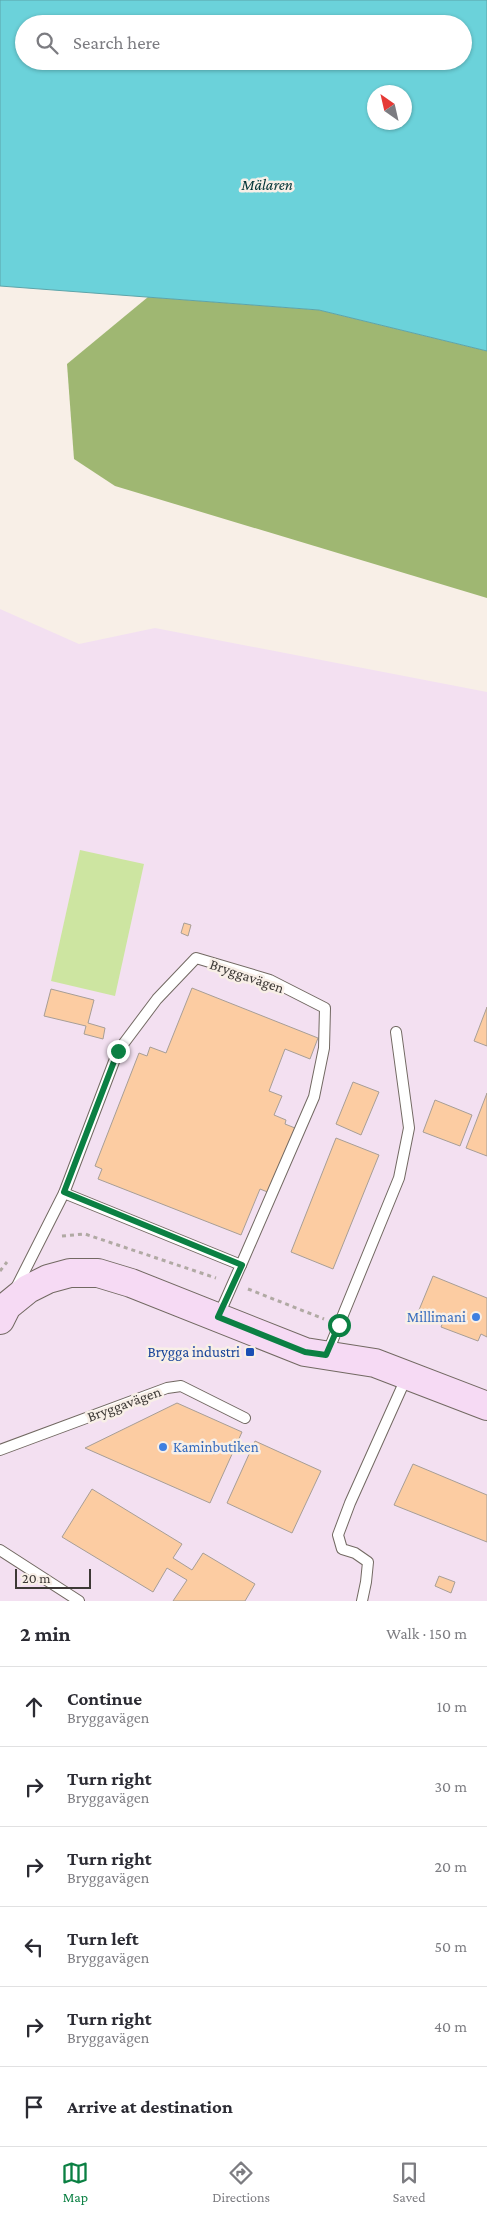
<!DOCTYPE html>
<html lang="en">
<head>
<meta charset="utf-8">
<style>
	:root { --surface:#fff; --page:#f7f7f7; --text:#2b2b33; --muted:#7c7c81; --line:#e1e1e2; --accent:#0b8043 }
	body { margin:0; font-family:"Crimson Pro",serif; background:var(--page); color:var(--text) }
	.compass { position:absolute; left:367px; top:85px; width:45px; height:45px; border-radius:50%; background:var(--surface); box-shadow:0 1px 4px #0004; rotate:326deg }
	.scale { position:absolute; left:15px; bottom:12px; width:76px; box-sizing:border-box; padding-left:5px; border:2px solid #3d3936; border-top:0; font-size:14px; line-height:18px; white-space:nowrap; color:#3d3936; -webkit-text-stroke:4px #f8efe7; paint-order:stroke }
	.stop { position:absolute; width:15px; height:15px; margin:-11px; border:4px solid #0b8043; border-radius:50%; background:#fff }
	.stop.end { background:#0b8043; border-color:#fff; box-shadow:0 1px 5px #0008 }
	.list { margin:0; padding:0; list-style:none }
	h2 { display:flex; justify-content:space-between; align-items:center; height:65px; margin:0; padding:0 20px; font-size:21px }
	h2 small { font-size:16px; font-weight:400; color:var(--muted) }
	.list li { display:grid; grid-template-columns:32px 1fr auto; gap:15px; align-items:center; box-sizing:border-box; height:80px; padding:0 20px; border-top:1px solid var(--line) }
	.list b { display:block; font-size:19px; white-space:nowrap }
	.list p { margin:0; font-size:16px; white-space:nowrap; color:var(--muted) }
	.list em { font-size:16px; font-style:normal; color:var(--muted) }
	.icon { flex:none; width:28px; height:28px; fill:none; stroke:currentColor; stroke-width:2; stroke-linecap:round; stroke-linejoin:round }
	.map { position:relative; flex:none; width:487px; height:1601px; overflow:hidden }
	.search { position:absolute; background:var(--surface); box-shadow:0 1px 4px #0004; left:15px; right:15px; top:15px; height:55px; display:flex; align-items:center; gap:12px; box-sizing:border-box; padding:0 18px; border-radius:28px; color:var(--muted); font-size:19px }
	.sheet { height:545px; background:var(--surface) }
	nav { display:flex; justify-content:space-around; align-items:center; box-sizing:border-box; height:70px; border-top:1px solid var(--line); background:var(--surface); font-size:14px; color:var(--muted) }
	nav a { display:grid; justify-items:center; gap:2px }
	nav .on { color:var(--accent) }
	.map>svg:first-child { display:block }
	.industrial { fill:#f3e0f1 }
	.green { fill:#cde5a1 }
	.forest { fill:#9fb772 }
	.water { fill:#6bd2da; stroke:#5da4a9; fill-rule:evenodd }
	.building { fill:#fccca2; stroke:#a79e96 }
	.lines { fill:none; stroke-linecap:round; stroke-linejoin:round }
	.lane-casing { stroke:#726962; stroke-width:12 }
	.secondary-casing { stroke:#726962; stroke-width:30 }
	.path { stroke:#b0a9a3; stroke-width:3; stroke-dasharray:4 4; stroke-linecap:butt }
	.lane { stroke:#fff; stroke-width:10 }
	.secondary { stroke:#f6daf4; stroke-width:28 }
	.route { stroke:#0b8043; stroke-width:6 }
	.shop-dot { fill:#3f7fe0; stroke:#f8efe7; stroke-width:2 }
	.transit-dot { fill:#1a4fb4; stroke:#f8efe7; stroke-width:2 }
	.labels { text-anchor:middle; stroke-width:5; stroke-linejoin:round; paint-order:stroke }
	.street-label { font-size:15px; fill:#3d3936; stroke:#f8efe7 }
	.shop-label { font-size:15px; fill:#366cbe; stroke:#f8efe7; text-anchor:end }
	.transit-label { font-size:15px; fill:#164399; stroke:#f8efe7; text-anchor:end }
	.water-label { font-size:16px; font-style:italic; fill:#003336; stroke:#f8efe7 }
</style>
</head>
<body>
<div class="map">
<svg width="487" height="1601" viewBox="0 0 487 1601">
	<rect width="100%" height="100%" fill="#f8efe7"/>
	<!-- industrial -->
	<path class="industrial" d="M0 609 79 644 155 628 487 692V1601H0Z"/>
	<!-- green -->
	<path class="green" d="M80 850 144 864 115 996 51 981Z"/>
	<!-- forest -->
	<path class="forest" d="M148 297 319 310 487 351V598L115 486 74 459 67 364Z"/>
	<!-- water -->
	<path class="water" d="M0 0H487V351L319 310 0 286ZM24 24H463V61H24ZM374 92H404V122H374Z"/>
	<!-- building -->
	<g class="building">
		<path d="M184 923 191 925 188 936 181 933Z"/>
		<path d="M192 988 318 1038 310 1059 285 1049 269 1091 282 1096 274 1115 286 1120 285 1124 295 1128 270 1193 260 1189 241 1235 98 1179 102 1169 95 1166 139 1053 147 1056 150 1047 166 1053Z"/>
		<path d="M51 989 94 1000 88 1023 105 1028 103 1039 84 1034 86 1026 44 1016Z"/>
		<path d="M487 1007V1046L474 1041Z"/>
		<path d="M353 1082 379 1092 361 1135 336 1124Z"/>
		<path d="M487 1093V1156L466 1148Z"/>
		<path d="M435 1100 472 1115 460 1146 423 1132Z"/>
		<path d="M336 1138 379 1155 333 1269 291 1252Z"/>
		<path d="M433 1276 487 1298V1337L481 1334 478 1341 441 1327 444 1320 419 1310Z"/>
		<path d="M177 1403 242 1432 210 1503 85 1448Z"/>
		<path d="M255 1441 321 1471 292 1533 227 1503Z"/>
		<path d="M413 1464 487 1495V1542L394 1505Z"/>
		<path d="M92 1489 182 1544 173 1558 192 1570 203 1553 255 1584 245 1601H173L187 1580 167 1568 153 1592 62 1537Z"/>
		<path d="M439 1576 455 1582 451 1593 435 1586Z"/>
	</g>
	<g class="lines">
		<!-- lane casing -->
		<g class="lane-casing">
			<g id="lane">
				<path d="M64 1193 241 1265 218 1317"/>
				<path d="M16 1288 64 1193 118 1051 157 999 196 958 270 980 325 1008 324 1048 314 1097 241 1265"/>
				<path d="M327 1354 399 1178 409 1128 396 1032"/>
				<path d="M0 1450 167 1388 181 1386 245 1418"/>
				<path d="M0 1550 79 1601"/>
				<path d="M362 1601 366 1582 368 1562 355 1553 342 1549 338 1535 350 1503 407 1376"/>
			</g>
		</g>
		<!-- secondary casing -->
		<g class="secondary-casing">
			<path id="secondary" d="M0 1320 7 1306 28 1289 48 1279 70 1273H98L131 1283 305 1352 375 1363 487 1406"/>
		</g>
		<!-- path -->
		<g class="path">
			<path d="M62 1236 85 1234 216 1278"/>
			<path d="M0 1271 7 1262"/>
			<path d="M248 1289 324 1319"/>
		</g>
		<!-- lane -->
		<use href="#lane" class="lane"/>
		<!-- secondary -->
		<use href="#secondary" class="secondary"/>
	</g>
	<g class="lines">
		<!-- route -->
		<path class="route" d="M118 1051 64 1192 242 1265 218 1317 305 1352 326 1355 339 1325"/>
	</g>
	<!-- markers -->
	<g class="shop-dot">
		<circle cx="476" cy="1317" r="5"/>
		<circle cx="163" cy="1447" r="5"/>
	</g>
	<rect class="transit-dot" x="245" y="1347" width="10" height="10" rx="2.5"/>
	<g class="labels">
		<!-- street labels -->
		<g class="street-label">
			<text transform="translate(247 976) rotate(19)" y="5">Bryggavägen</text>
			<text transform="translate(124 1404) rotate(-20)" y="5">Bryggavägen</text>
		</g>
		<!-- shop labels -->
		<g class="shop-label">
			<text x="466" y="1322">Millimani</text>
			<text x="173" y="1452" text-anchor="start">Kaminbutiken</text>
		</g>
		<!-- transit labels -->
		<g class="transit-label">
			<text x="240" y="1357">Brygga industri</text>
		</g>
		<!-- water labels -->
		<g class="water-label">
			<text x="267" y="190">Mälaren</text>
		</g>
	</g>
</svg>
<svg class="compass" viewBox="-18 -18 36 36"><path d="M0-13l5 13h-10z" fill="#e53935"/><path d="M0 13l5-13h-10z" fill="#7c7c81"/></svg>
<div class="scale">20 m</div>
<div class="stop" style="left:339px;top:1325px"></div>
<div class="stop end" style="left:118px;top:1051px"></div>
<div class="search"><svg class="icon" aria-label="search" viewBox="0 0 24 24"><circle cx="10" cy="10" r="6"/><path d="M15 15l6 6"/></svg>Search here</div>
</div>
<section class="sheet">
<h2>2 min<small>Walk · 150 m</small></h2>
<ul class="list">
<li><svg class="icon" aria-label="ahead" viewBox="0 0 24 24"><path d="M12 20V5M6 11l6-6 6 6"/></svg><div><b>Continue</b><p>Bryggavägen</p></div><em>10 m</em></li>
<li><svg class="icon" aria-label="right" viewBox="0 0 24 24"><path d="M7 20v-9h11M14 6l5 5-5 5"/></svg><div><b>Turn right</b><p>Bryggavägen</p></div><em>30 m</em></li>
<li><svg class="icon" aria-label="right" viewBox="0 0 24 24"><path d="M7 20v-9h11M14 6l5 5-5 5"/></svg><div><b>Turn right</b><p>Bryggavägen</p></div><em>20 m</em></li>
<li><svg class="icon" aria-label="left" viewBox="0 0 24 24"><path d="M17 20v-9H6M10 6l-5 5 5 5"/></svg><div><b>Turn left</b><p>Bryggavägen</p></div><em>50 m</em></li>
<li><svg class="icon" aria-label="right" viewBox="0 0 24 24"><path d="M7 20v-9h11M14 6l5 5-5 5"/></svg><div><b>Turn right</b><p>Bryggavägen</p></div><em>40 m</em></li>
<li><svg class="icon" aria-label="arrive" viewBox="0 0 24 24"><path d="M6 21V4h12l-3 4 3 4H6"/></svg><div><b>Arrive at destination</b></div></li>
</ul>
</section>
<nav>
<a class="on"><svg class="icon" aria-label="map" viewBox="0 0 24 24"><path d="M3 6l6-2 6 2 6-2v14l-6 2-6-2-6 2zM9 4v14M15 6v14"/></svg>Map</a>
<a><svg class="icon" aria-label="directions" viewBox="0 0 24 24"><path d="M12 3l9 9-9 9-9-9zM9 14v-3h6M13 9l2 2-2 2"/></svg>Directions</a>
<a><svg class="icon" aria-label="saved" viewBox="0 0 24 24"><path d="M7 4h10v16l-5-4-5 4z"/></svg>Saved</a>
</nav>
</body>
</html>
